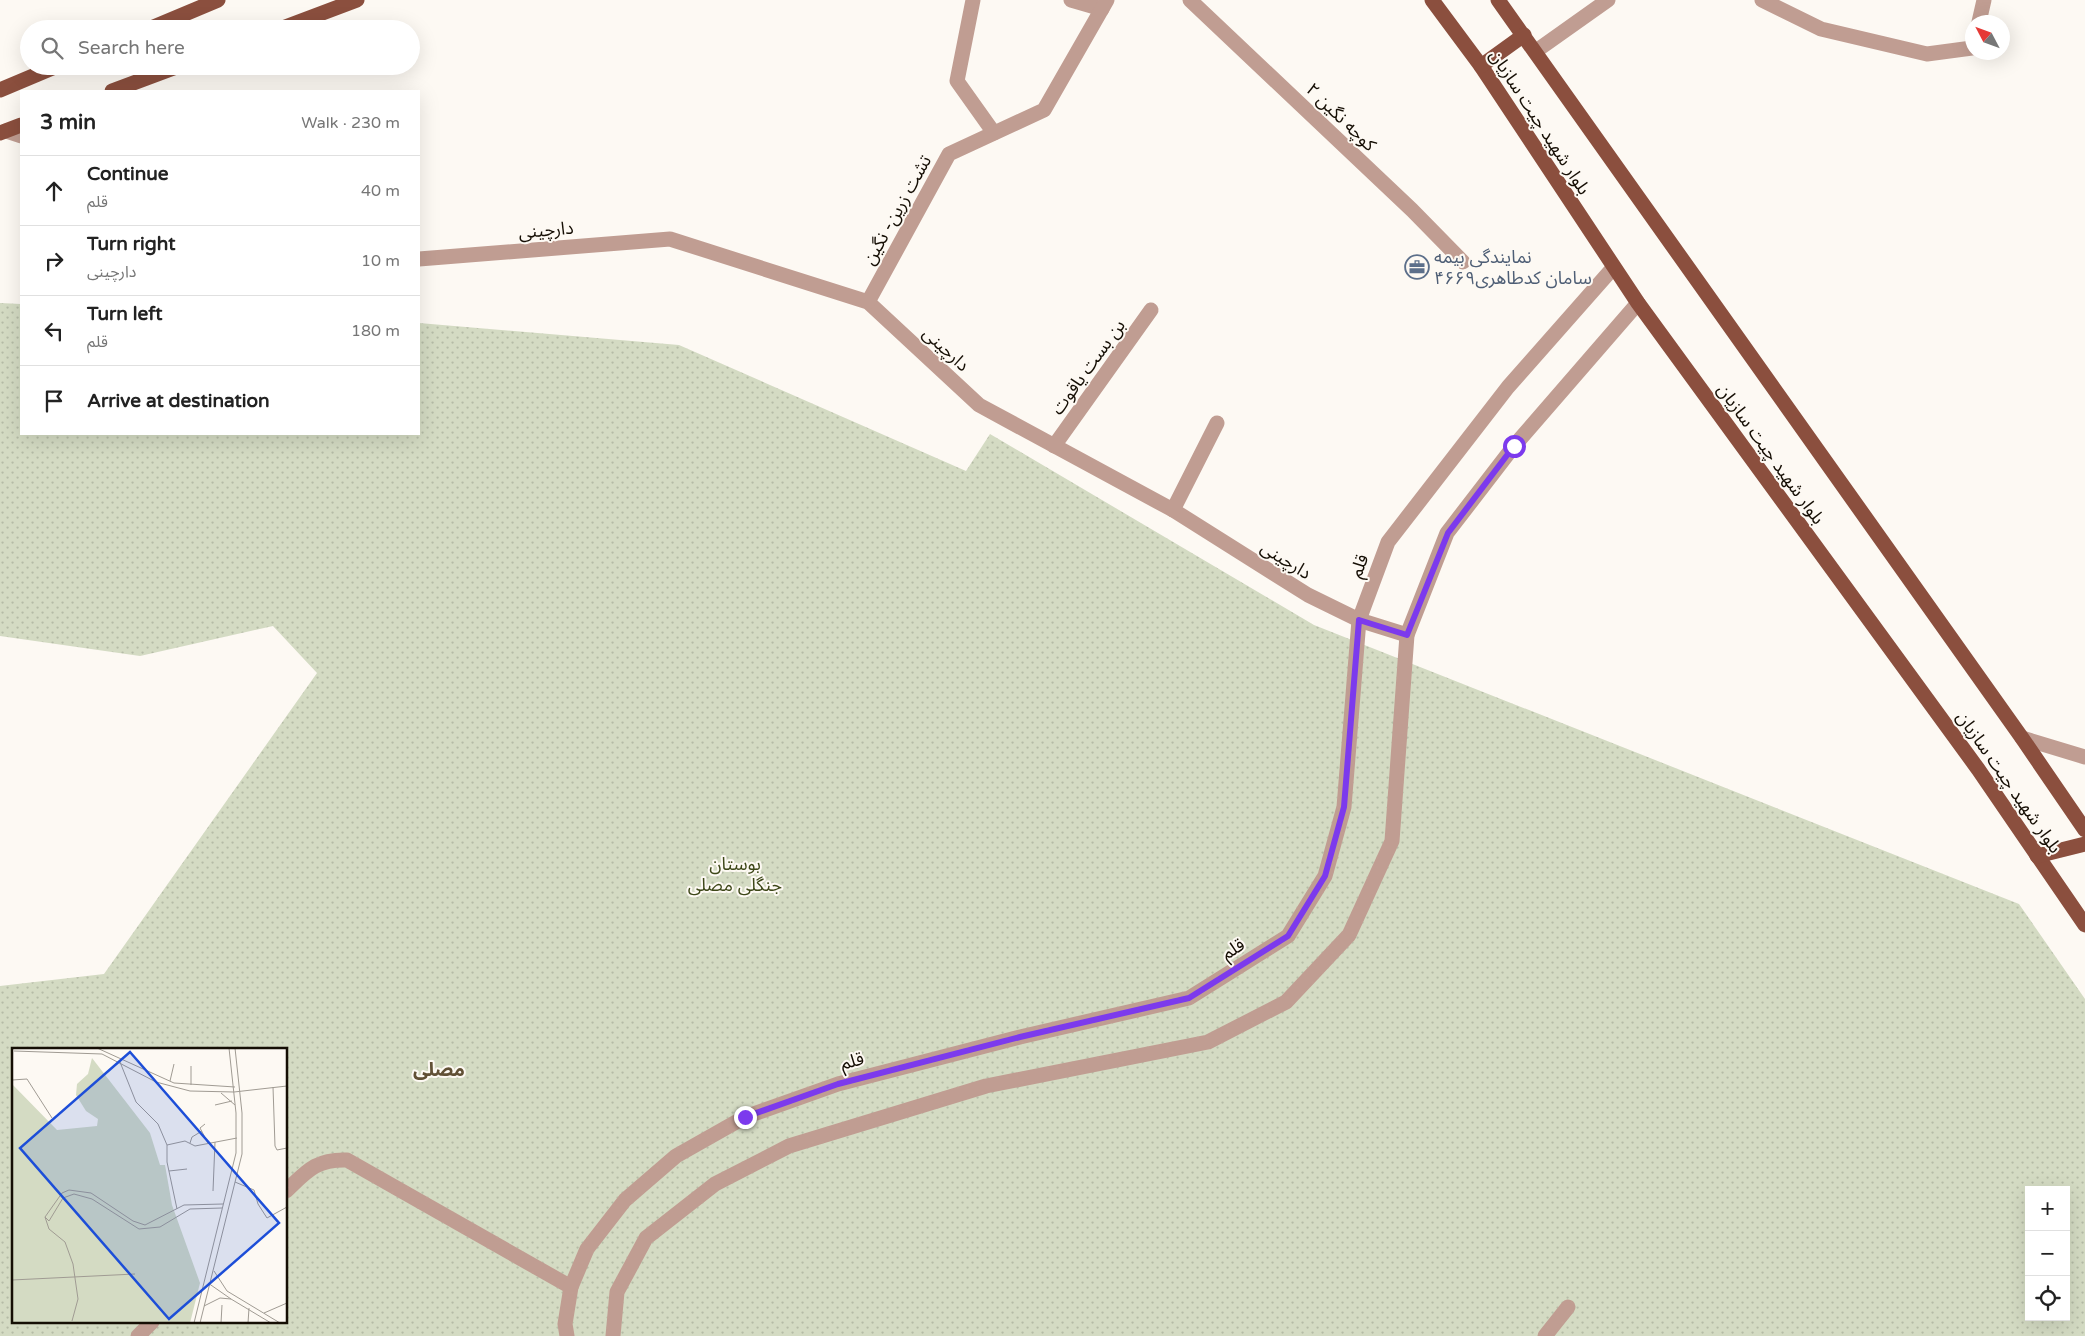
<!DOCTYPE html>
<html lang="en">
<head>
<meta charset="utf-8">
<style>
	:root { --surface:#fff; --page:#f2f2f2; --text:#222; --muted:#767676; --line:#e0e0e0 }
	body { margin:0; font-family:"Varela Round","Noto Sans Arabic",sans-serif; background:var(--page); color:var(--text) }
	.controls { position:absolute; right:15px; bottom:15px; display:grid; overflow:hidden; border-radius:0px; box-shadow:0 5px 20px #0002 }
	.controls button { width:45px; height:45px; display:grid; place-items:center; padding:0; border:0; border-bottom:1px solid var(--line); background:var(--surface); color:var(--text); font:25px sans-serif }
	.compass { position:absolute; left:1965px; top:15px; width:45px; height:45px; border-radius:50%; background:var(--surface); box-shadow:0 5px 20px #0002; rotate:311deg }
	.stop { position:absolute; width:15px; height:15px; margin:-11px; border:4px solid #7c3aed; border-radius:50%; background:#fff }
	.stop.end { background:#7c3aed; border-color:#fff; box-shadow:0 1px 5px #0008 }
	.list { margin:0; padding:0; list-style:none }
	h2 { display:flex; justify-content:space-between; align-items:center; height:65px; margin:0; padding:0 20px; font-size:21px }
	h2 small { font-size:16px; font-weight:400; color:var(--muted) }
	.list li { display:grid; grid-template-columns:32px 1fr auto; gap:15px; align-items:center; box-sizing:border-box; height:70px; padding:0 20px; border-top:1px solid var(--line) }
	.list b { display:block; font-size:19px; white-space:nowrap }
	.list p { margin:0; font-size:16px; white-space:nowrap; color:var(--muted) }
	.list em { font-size:16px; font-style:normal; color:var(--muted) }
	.icon { flex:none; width:28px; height:28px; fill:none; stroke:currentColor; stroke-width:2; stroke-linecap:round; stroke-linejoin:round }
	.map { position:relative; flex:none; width:2085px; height:1336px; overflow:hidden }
	.search { position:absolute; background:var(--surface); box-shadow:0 5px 20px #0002; left:20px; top:20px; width:400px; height:55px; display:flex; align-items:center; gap:12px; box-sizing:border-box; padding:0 18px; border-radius:28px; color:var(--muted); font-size:19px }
	.panel { position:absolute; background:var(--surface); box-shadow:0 5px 20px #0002; left:20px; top:90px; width:400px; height:345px; border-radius:0px }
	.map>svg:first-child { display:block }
	.park { fill:url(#park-dots); fill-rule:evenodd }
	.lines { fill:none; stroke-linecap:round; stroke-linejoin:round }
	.minor { stroke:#c09d92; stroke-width:15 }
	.major { stroke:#8b4f3e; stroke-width:15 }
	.route { stroke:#7c3aed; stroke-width:6 }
	.labels { text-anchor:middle; stroke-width:4; stroke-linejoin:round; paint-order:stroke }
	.street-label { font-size:18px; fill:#150e04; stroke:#fdf9f3 }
	.service-label { font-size:18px; fill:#4e5e75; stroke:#fdf9f3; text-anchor:start }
	.park-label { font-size:18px; fill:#3d4718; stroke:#fdf9f3 }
	.neighbourhood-label { font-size:19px; font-weight:bold; fill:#615035; stroke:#fdf9f3 }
	.inset-road { fill:none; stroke:#a09b93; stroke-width:1 }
	.view { fill:#1d4ed8; fill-opacity:0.15; stroke:#1d4ed8; stroke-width:2.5 }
	.inset-edge { fill:none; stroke:#150e04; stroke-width:2.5 }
</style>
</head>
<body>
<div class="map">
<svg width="2085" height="1336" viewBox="0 0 2085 1336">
	<defs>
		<pattern id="park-dots" width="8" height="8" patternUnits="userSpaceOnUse" patternTransform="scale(1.25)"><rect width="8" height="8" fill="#d4dbc3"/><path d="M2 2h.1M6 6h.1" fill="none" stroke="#b5bba6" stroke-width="1.8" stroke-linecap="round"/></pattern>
	</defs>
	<rect width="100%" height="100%" fill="#fdf9f3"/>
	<!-- park -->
	<path class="park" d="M0 303 21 304V434H419V323L679 345 966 471 990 434 1314 625 2019 904 2085 999V1336H0V986L104 974 317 673 273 626 140 656 0 636ZM14 1050H286V1322H14ZM2029 1190H2066V1317H2029Z"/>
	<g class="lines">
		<!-- minor -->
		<g class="minor">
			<path d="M973 0 957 81 994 133"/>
			<path d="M1071 0 1102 9"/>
			<path d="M1190 0 1412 210 1463 262"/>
			<path d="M1762 0 1821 29 1927 54 1972 48"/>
			<path d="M1979 22 1984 0"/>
			<path d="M1536 51 1608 0"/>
			<path d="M6 131 21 136"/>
			<path d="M419 259 670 239 868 302 979 405 1173 510 1308 595 1359 620 1407 635"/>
			<path d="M868 302 949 154 1044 110 1107 0"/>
			<path d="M1054 446 1151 310"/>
			<path d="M1173 510 1217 423"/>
			<path d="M2022 738 2085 757"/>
			<path d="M286 1191C307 1171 316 1159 347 1160L571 1287"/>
			<path d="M138 1336 152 1322"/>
			<path d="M567 1336 565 1324 571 1287 587 1249 625 1200 676 1156 745 1117 838 1084 1020 1037 1189 998 1288 936 1325 876 1344 807 1359 620 1388 542 1508 387 1613 268"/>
			<path d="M613 1336 617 1292 646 1238 715 1184 789 1146 986 1086 1208 1042 1286 1002 1349 935 1392 841 1407 635 1447 533 1514 446 1638 303"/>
			<path d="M1545 1336 1568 1307"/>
		</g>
		<!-- major -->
		<g class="major">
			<path d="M1432 0 1481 66 1638 303 1978 769 2085 925"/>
			<path d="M1498 0 2022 738 2085 830"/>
			<path d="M149 29 218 0"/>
			<path d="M280 29 357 0"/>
			<path d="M1481 66 1524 35"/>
			<path d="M0 90 57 66"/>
			<path d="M112 91 179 66"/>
			<path d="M0 133 21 125"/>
			<path d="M2037 856 2085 844"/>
		</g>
	</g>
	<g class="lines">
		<!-- route -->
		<path class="route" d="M745 1117 838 1084 1020 1037 1189 998 1288 936 1325 876 1344 807 1359 620 1407 635 1448 533 1514 446"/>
	</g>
	<!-- icons -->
	<defs>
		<g id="office-ring" transform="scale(1.25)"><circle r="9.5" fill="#fdf9f3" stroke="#5c6f8a" stroke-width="1.5"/><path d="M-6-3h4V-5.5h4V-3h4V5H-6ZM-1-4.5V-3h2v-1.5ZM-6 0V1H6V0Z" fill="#5c6f8a"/></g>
	</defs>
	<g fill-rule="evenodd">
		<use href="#office-ring" x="1417" y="267"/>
	</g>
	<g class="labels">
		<!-- street labels -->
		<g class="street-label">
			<text transform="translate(1341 117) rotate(44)" y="6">کوچه نگین ۲</text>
			<text transform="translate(1540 122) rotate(57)" y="6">بلوار شهید چیت سازیان</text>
			<text transform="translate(897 210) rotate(-61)" y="6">تشت زرین- نگین</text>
			<text transform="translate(546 230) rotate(-5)" y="6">دارچینی</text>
			<text transform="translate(946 349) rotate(43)" y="6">دارچینی</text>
			<text transform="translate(1088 367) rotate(-54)" y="6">بن بست یاقوت</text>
			<text transform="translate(1771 454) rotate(54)" y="6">بلوار شهید چیت سازیان</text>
			<text transform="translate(1286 560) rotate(32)" y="6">دارچینی</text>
			<text transform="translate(1359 566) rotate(-70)" y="6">قلم</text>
			<text transform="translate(2009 782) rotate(55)" y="6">بلوار شهید چیت سازیان</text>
			<text transform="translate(1233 949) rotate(-32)" y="6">قلم</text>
			<text transform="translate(852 1061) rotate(-15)" y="6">قلم</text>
		</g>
		<!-- service labels -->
		<g class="service-label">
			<text x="1434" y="263">نمایندگی بیمه<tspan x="1434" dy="21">سامان کدطاهری۴۶۶۹</tspan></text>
		</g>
		<!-- park labels -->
		<g class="park-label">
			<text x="735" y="870">بوستان<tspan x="735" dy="21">جنگلی مصلی</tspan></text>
		</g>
		<!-- neighbourhood labels -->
		<g class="neighbourhood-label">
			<text x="439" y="1076">مصلی</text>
		</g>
	</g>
	<!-- overview -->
	<g transform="translate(12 1048)">
		<rect width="275" height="275" fill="#fdf9f3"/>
		<path d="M80 10 138 85 148 117H153L160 157 188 235 178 275H0V36L45 82 85 78 86 71 74 63 64 47 65 36 76 26Z" fill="#d4dbc3"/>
		<path class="inset-road" d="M85 0 162 35 223 39M2 3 90 6 144 34 178 43 222 44 275 38M108 14 124 54 146 76 155 97V114L165 161M0 32 15 31 40 70M158 33 162 16M179 37V18M261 39 263 98 265 102 275 100M209 45 223 57M203 57 220 53M193 76 188 80 196 95M178 95 180 89 190 83M155 97 173 93 183 98 225 90M157 123 175 121M223 134 242 142 246 156 255 170 275 159M201 143 203 94M33 169 37 173 51 150 62 146 80 151 127 181 148 179 178 161 210 160M33 169 50 145 57 142 79 145 121 173 133 177 172 157 211 156M33 169 37 181 53 194 61 216 66 251 60 273M202 223 215 243 268 275M0 232 123 226M196 235 219 251M192 258 208 250 219 251 259 275M252 265 275 255M182 275 224 105V65L217 0M188 275 230 106V65L223 0M209 275 210 257M236 275 237 260"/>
		<path class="view" d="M118 4 267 175 157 271 8 100Z"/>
		<rect width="275" height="275" class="inset-edge"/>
	</g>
</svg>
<div class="controls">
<button>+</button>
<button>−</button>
<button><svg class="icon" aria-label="locate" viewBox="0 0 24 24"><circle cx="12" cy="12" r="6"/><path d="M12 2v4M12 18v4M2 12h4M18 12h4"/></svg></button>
</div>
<svg class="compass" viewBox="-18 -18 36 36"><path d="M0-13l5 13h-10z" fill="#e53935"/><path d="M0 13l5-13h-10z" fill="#767676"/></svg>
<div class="stop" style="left:1514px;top:446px"></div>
<div class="stop end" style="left:745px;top:1117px"></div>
<div class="search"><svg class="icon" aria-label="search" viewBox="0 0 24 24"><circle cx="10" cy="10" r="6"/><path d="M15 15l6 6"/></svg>Search here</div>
<section class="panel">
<h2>3 min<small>Walk · 230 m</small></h2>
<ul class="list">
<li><svg class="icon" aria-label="ahead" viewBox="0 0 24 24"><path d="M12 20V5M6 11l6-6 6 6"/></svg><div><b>Continue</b><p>قلم</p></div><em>40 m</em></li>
<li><svg class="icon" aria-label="right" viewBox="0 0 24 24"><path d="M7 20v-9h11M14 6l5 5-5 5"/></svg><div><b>Turn right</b><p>دارچینی</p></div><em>10 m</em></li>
<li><svg class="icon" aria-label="left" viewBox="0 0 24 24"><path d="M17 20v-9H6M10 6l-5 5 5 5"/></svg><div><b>Turn left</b><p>قلم</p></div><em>180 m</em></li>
<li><svg class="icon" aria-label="arrive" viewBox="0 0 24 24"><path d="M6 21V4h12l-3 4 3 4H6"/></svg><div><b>Arrive at destination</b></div></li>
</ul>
</section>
</div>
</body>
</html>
